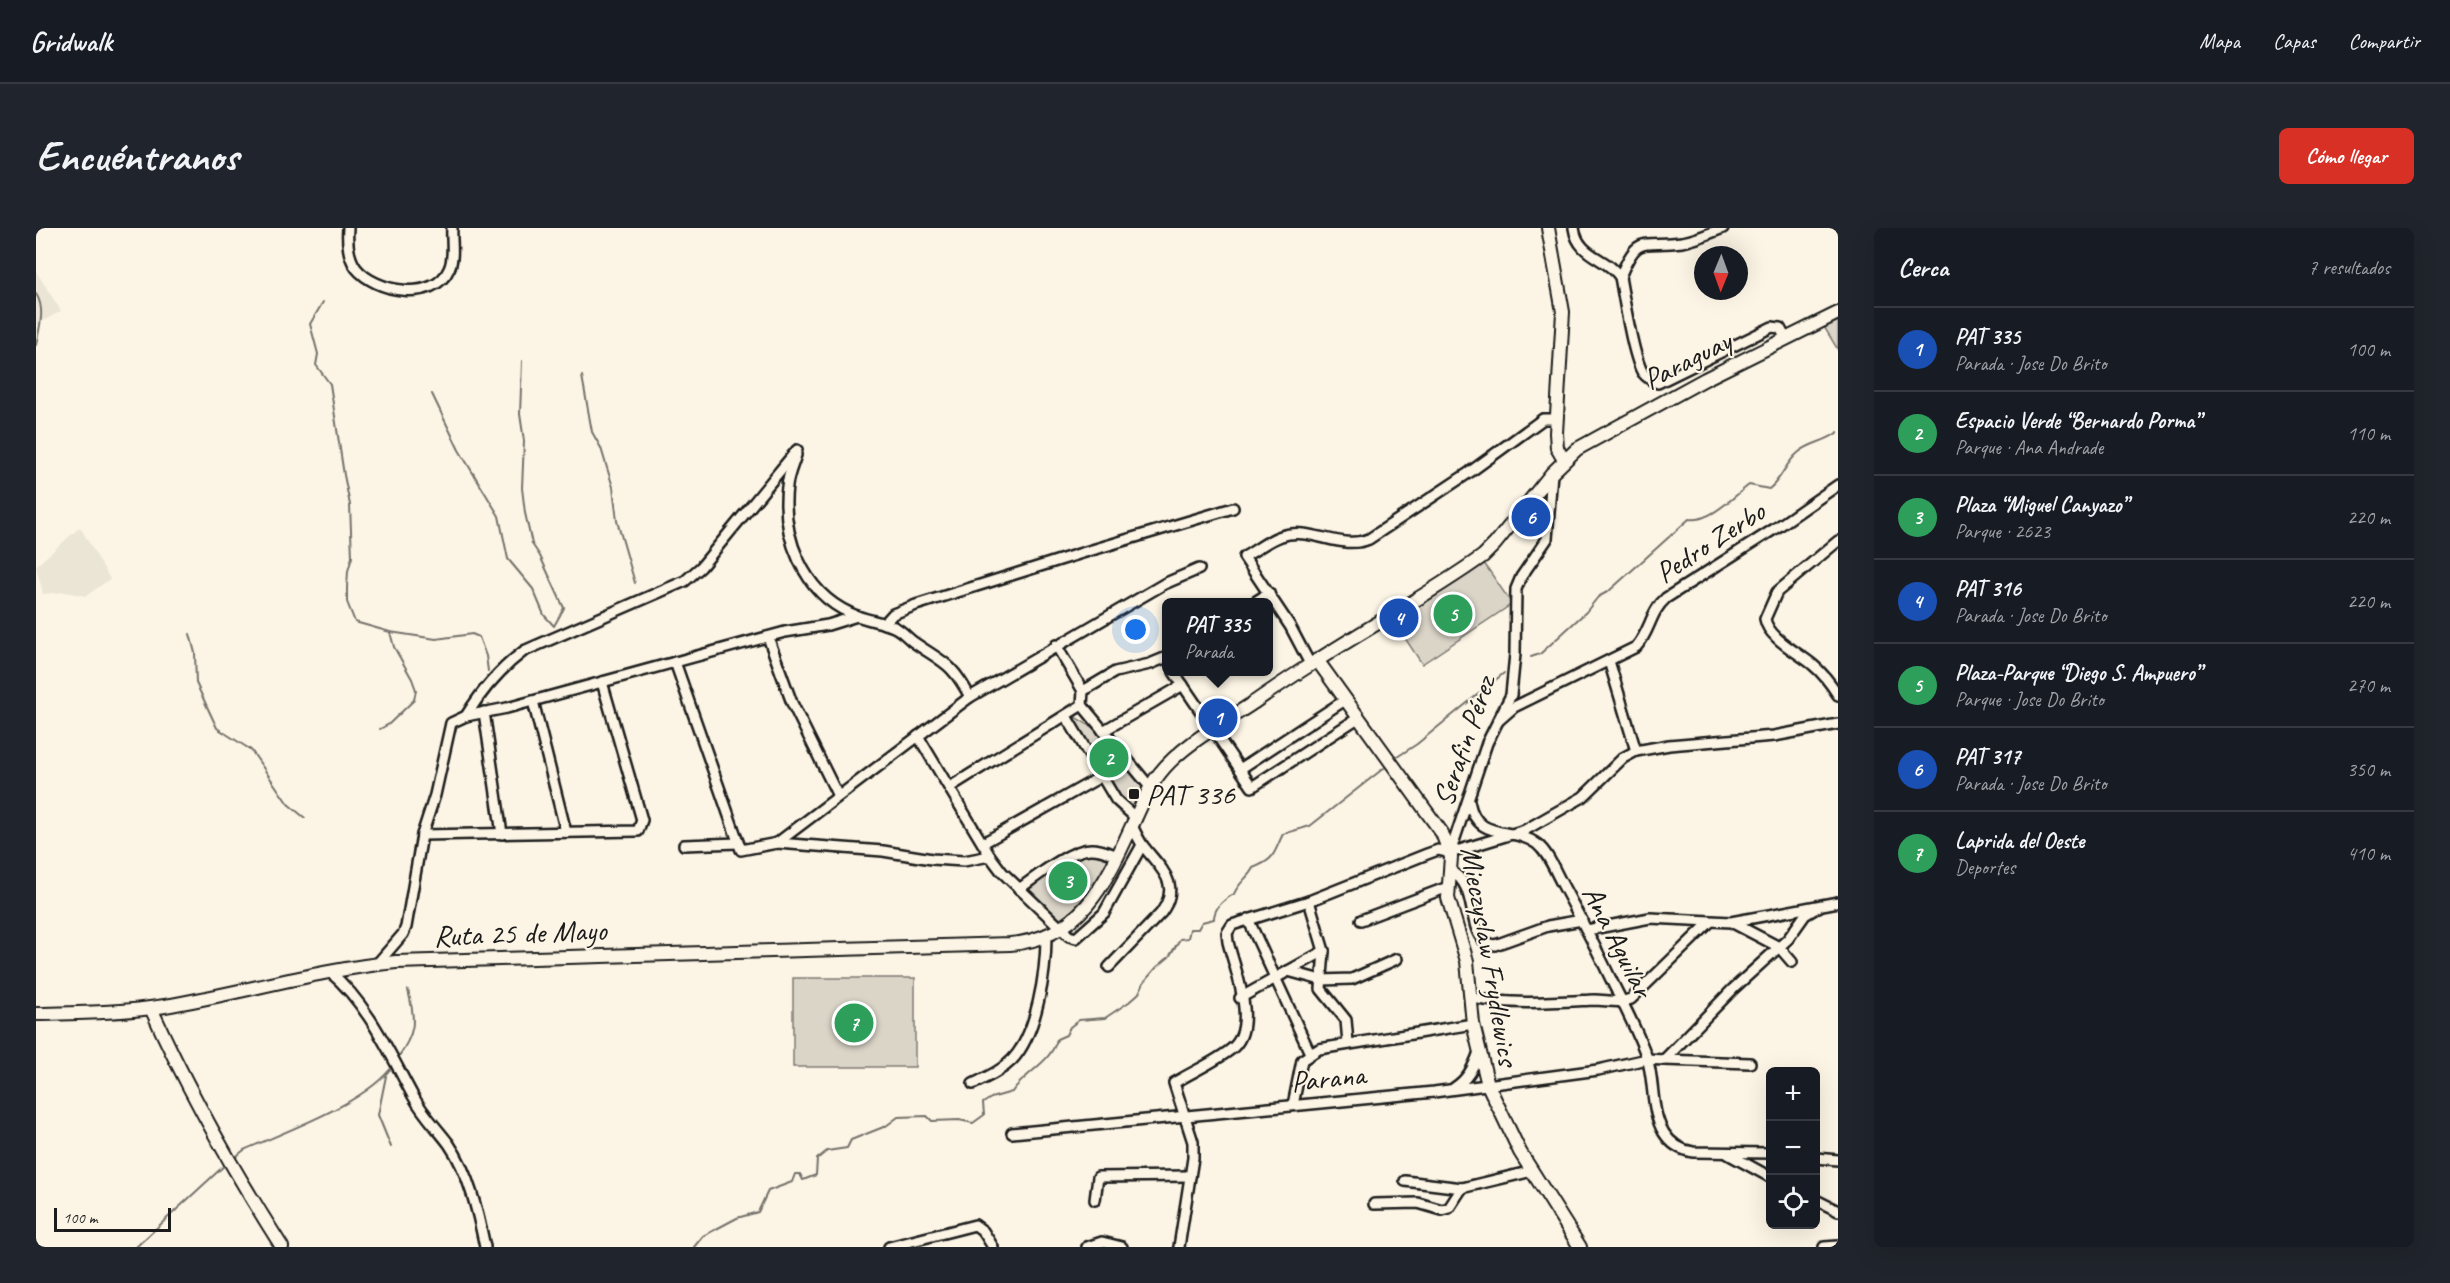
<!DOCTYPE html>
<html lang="es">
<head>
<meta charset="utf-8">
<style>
	:root { --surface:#171b24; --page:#20242c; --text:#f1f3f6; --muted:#9ea1a6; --line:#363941; --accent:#d93025 }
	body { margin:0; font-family:Caveat,sans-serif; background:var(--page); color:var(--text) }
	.controls { position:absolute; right:18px; bottom:18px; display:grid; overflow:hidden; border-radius:9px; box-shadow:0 6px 24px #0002 }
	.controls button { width:54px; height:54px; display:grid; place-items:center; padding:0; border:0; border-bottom:2px solid var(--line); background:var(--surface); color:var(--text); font:30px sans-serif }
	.compass { position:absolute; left:1658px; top:18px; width:54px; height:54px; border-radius:50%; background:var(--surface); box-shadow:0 6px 24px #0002; rotate:181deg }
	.scale { position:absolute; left:18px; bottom:15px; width:117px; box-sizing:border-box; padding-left:6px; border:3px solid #1c1c1c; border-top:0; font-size:16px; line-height:21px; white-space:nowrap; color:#1c1c1c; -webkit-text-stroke:4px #fcf5e5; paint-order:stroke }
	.you { position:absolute; left:1100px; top:402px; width:21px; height:21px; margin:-15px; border:4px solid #fff; border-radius:50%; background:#1a73e8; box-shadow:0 0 0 9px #1a73e833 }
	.badge { display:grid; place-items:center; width:39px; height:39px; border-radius:50%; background:var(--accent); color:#fff; font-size:20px; font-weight:700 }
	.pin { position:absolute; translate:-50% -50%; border:3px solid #fff; box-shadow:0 2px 6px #0006 }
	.popup { position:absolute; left:1126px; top:370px; width:111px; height:78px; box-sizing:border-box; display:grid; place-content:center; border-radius:9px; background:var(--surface); filter:drop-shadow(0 2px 4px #0005); font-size:20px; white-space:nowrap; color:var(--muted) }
	.popup b { font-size:22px; color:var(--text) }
	.popup::after { content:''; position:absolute; left:50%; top:100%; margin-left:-12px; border:12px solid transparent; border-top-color:var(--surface) }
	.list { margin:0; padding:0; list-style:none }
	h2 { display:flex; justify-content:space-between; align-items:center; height:78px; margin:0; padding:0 24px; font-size:26px }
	h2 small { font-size:20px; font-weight:400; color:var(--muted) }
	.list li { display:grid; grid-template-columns:39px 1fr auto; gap:18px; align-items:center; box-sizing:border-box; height:84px; padding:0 24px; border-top:2px solid var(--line) }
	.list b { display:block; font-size:22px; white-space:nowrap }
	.list p { margin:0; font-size:20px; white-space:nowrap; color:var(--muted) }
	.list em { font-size:20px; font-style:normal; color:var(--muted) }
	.icon { flex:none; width:33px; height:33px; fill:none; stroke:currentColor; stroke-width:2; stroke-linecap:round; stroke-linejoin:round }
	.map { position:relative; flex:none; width:1802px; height:1019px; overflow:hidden; border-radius:9px }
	header { display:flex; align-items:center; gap:36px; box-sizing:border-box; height:84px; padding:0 30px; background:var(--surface); border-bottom:2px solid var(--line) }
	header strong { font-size:28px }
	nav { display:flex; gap:33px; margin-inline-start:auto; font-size:21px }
	.intro { display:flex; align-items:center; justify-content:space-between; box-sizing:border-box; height:144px; padding:0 36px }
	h1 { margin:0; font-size:42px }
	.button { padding:15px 27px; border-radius:9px; background:var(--accent); color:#fff; font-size:21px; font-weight:700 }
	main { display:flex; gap:36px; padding:0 36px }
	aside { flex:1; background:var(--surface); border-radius:9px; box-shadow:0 6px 24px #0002 }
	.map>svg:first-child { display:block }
	.built { fill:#ebe5d6 }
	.green { fill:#dbd5c8; stroke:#7c7872; stroke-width:1.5 }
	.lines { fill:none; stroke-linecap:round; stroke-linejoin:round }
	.stream { stroke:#75726c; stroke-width:2 }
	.street-casing { stroke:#1c1c1c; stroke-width:14 }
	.secondary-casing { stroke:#1c1c1c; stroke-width:16 }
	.street { stroke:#fcf5e5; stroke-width:9 }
	.secondary { stroke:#fcf5e5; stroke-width:12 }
	.poi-dot { fill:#1c1c1c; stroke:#fcf5e5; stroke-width:2 }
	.labels { text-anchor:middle; stroke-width:4.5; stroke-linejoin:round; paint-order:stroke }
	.street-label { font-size:30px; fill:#1c1c1c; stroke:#fcf5e5 }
	.poi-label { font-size:30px; fill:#1c1c1c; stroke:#fcf5e5; text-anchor:start }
</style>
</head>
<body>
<header>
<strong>Gridwalk</strong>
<nav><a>Mapa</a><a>Capas</a><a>Compartir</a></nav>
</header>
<div class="intro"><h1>Encuéntranos</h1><a class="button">Cómo llegar</a></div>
<main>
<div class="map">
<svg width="1802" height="1019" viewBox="0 0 1802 1019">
	<rect width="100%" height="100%" fill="#fcf5e5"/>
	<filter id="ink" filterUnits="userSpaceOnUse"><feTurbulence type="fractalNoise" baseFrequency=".0167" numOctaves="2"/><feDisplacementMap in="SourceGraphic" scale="12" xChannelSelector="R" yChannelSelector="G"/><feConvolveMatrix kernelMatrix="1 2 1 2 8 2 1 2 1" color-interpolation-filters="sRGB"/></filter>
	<g filter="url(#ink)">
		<!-- built -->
		<g class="built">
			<path d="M0 43 25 83 0 97Z"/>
			<path d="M44 299 74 351 50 368 29 364 7 366 0 338Z"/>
		</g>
		<!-- green -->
		<g class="green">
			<path d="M1802 89V122L1787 97Z"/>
			<path d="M1448 335 1476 376 1386 436 1359 395Z"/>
			<path d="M1039 489 1063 503 1109 557 1099 584 1083 569 1040 498Z"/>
			<path d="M1059 625 1075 628 1057 663 1025 696 986 664 1042 627Z"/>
			<rect x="757" y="750" width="122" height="89"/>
		</g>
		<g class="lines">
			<!-- stream -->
			<g class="stream">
				<path d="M0 66C10 81 3 101 0 117"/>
				<path d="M287 74 274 96 282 126 280 137 294 156 308 247 314 277 316 329 312 343 311 360V374L319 394 354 404 358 419 376 451 380 462 378 472 353 496 344 501"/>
				<path d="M546 148 556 204 565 220 571 240 577 259 581 293 599 355"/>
				<path d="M396 166 423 222 463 288 472 331 497 361 508 387 518 398 528 380 504 328 496 316 489 285 486 260 488 213 484 186 486 133"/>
				<path d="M354 404 400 411 436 406 443 409 450 428 452 443"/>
				<path d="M154 406 159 425 160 455 181 500 215 522 252 576 269 590"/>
				<path d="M1495 429 1504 426 1550 384 1562 369 1573 363 1653 291C1674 294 1697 269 1713 257L1733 261C1746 251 1749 235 1763 224 1775 214 1790 214 1802 204"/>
				<path d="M1361 529 1381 516 1468 445"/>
				<path d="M361 831C380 804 380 794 372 762"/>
				<path d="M350 848 342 887 355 919"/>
				<path d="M197 931 208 922C250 903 333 874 358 836"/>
				<path d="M100 1019 190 936"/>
				<path d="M658 1019 667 1008 701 990 722 984 732 963 756 954 759 946H764L767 952 780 947 781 931 791 923 811 920 815 912 850 898 862 889 891 888 896 893 923 892 937 895 948 887 947 875 955 870 976 864C988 845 1016 834 1021 811L1030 807 1034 799 1043 792 1069 790 1093 774 1103 765 1108 754 1121 739 1133 729 1144 711 1152 710 1154 701H1162L1166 694 1178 691C1178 679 1189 671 1198 666 1202 655 1212 650 1217 640 1240 631 1237 626 1247 606L1274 598 1348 540"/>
			</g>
			<!-- street casing -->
			<g class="street-casing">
				<g id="street">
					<path d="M312 0C311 13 312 29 320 40 339 64 398 75 413 41 419 29 415 13 416 0"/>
					<path d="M1538 0C1542 29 1571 29 1584 49 1588 70 1597 130 1607 145 1611 150 1616 153 1622 155L1736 99 1744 100 1750 111"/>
					<path d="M1584 49C1602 5 1606 19 1646 14 1660 12 1674 5 1687 0"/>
					<path d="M760 227C757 237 752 247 751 258 745 307 767 364 814 385 828 392 844 393 858 399 865 402 870 408 876 413 907 435 915 433 934 469"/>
					<path d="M1802 313 1741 364 1729 391C1732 410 1763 425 1777 437 1788 446 1795 456 1802 467"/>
					<path d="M1219 374 1233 365"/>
					<path d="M848 396 857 386 880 377 1046 325 1197 280"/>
					<path d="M732 409 756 475 802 568"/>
					<path d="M1020 417 1047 463"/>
					<path d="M1573 433 1600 523"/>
					<path d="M639 434 705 622 741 615 847 623 896 631 928 633 954 628"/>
					<path d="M1274 436 1254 398 1208 329C1219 323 1232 312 1245 308 1275 298 1304 323 1333 311L1434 244 1507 191H1520"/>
					<path d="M1138 444 1216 559 1322 490"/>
					<path d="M497 473 530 604"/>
					<path d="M1046 477 1114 559"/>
					<path d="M448 484 466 606"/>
					<path d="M430 488C446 462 464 441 488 423L649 353 665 339 761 222"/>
					<path d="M1030 488 1080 572 1100 590"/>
					<path d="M1462 493 1478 479 1600 419C1614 404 1614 384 1630 370L1743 298 1802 257"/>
					<path d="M1067 503 1147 457"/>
					<path d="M882 508 954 628 966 644 1033 708 1040 710 1068 685 1106 617"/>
					<path d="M1204 541 1309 472"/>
					<path d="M914 559 1046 477 1047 463 1079 444 1114 436 1131 429"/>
					<path d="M1433 573C1441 615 1476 597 1501 616 1512 625 1518 641 1525 654 1540 682 1555 710 1569 739 1583 769 1600 798 1611 830 1619 854 1614 882 1628 905 1635 916 1644 922 1657 924L1734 925"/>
					<path d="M386 607 602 603 606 592 566 454"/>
					<path d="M741 615 934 469 1128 356 1163 341"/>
					<path d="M947 615 1066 548"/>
					<path d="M648 617 702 615"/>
					<path d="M1414 625 1451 515 1475 467 1479 426 1480 361 1485 349 1511 311 1516 245"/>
					<path d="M1413 643C1447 656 1426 714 1459 717L1512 698 1546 692"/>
					<path d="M983 661C1000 649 1033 622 1054 621 1064 620 1073 625 1082 628"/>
					<path d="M1273 673 1288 723 1285 761 1310 792 1312 815"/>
					<path d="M1212 691 1274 825"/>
					<path d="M1325 692 1412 659"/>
					<path d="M1697 695 1743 719 1756 734"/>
					<path d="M1551 702 1614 690 1695 694 1802 674"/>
					<path d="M341 736 367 706 370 699 386 607 399 567 415 495 430 488 471 480 749 404 792 397 821 388"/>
					<path d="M1073 739 1125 685C1146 656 1125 641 1108 619 1103 613 1100 605 1096 598"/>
					<path d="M1252 743 1285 752 1316 751 1361 731"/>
					<path d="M294 744C332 776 354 826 377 868 387 886 401 900 413 916 433 945 442 985 449 1019"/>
					<path d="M1204 770 1288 723"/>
					<path d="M1436 770C1477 777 1517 774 1558 772 1571 772 1583 776 1595 771L1674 694"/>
					<path d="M1628 832 1714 835"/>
					<path d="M937 856C951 849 965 843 976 832 1001 806 1010 744 1010 709"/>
					<path d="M1418 860C1432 851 1437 840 1443 824"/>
					<path d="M1257 877 1266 832 1283 821 1437 796"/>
					<path d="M976 905 1398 864 1562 842 1611 831 1628 832 1697 761 1752 711 1769 687 1784 678"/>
					<path d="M1692 926 1734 949"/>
					<path d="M1780 930 1802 932"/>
					<path d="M1369 953 1426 960 1496 943"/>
					<path d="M1059 972 1062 949 1154 948"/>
					<path d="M1780 972 1802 983"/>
					<path d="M1338 976 1382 975 1406 982 1413 980 1426 960"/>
					<path d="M853 1019 939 997 947 1003 957 1019"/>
					<path d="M1051 1019 1066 1014 1086 1019"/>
					<path d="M1143 1019 1157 930V914L1138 855C1156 844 1177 835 1194 822 1224 801 1199 742 1192 714L1191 705 1196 697 1273 673 1391 626 1402 622 1414 625 1489 602 1547 569 1587 530 1600 523 1633 517 1738 508 1802 496"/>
					<path d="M1788 1019 1802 1018"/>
				</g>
			</g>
			<!-- secondary casing -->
			<g class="secondary-casing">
				<g id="secondary">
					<path d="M1512 0 1527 84 1520 205 1521 220 1528 232"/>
					<path d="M1281 432 1406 605 1415 629 1412 670 1431 733 1437 796 1452 857 1484 924 1544 1019"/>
					<path d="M115 780C152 863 197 942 246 1019"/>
					<path d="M0 786C43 785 86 785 129 778 206 765 281 742 360 734L974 716C1049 710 1072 649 1100 589 1107 574 1113 558 1124 545 1145 518 1185 496 1214 477 1236 462 1259 446 1282 432 1336 397 1394 366 1447 328L1459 316 1516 245 1541 221 1669 151 1802 85"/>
				</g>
			</g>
			<!-- street -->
			<use href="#street" class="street"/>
			<!-- secondary -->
			<use href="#secondary" class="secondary"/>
		</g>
	</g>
	<!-- markers -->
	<rect class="poi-dot" x="1092" y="560" width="12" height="12" rx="3"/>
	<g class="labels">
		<!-- street labels -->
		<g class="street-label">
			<text transform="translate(1651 132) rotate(-27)" y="10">Paraguay</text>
			<text transform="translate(1674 314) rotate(-33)" y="10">Pedro Zerbo</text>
			<text transform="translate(1428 513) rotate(-71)" y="10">Serafin Pérez</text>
			<text transform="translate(484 705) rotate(-2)" y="10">Ruta 25 de Mayo</text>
			<text transform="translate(1582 713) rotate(63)" y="10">Ana Aguilar</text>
			<text transform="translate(1454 728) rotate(80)" y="10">Mieczyslaw Frydlewics</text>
			<text transform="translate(1292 850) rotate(-6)" y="10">Parana</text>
		</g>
		<!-- poi labels -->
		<g class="poi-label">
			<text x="1110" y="576">PAT 336</text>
		</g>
	</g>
</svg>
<div class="controls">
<button>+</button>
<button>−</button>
<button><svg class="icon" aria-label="locate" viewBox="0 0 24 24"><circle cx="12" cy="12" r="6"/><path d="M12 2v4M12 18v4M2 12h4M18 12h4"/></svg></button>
</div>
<svg class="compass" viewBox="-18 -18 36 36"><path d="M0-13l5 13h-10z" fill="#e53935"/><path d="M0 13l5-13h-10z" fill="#9ea1a6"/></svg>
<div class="scale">100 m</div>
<div class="you"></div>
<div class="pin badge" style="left:1182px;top:490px;background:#1a4fb4">1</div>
<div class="popup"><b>PAT 335</b>Parada</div>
<div class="pin badge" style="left:1073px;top:530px;background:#2e9e5b">2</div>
<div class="pin badge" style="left:1032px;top:653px;background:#2e9e5b">3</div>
<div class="pin badge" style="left:1363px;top:390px;background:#1a4fb4">4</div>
<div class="pin badge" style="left:1417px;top:386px;background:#2e9e5b">5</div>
<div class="pin badge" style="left:1495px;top:289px;background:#1a4fb4">6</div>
<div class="pin badge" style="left:818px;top:795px;background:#2e9e5b">7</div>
</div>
<aside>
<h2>Cerca<small>7 resultados</small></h2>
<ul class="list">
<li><span class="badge" style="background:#1a4fb4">1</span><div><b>PAT 335</b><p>Parada · Jose Do Brito</p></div><em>100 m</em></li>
<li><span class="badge" style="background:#2e9e5b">2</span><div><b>Espacio Verde “Bernardo Porma”</b><p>Parque · Ana Andrade</p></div><em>110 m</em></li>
<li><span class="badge" style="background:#2e9e5b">3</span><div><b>Plaza “Miguel Canyazo”</b><p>Parque · 2623</p></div><em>220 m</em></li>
<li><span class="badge" style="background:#1a4fb4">4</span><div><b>PAT 316</b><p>Parada · Jose Do Brito</p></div><em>220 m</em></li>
<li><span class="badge" style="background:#2e9e5b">5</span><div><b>Plaza-Parque “Diego S. Ampuero”</b><p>Parque · Jose Do Brito</p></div><em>270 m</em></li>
<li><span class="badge" style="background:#1a4fb4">6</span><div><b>PAT 317</b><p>Parada · Jose Do Brito</p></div><em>350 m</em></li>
<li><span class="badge" style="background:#2e9e5b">7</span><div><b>Laprida del Oeste</b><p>Deportes</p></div><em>410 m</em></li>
</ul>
</aside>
</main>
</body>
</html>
